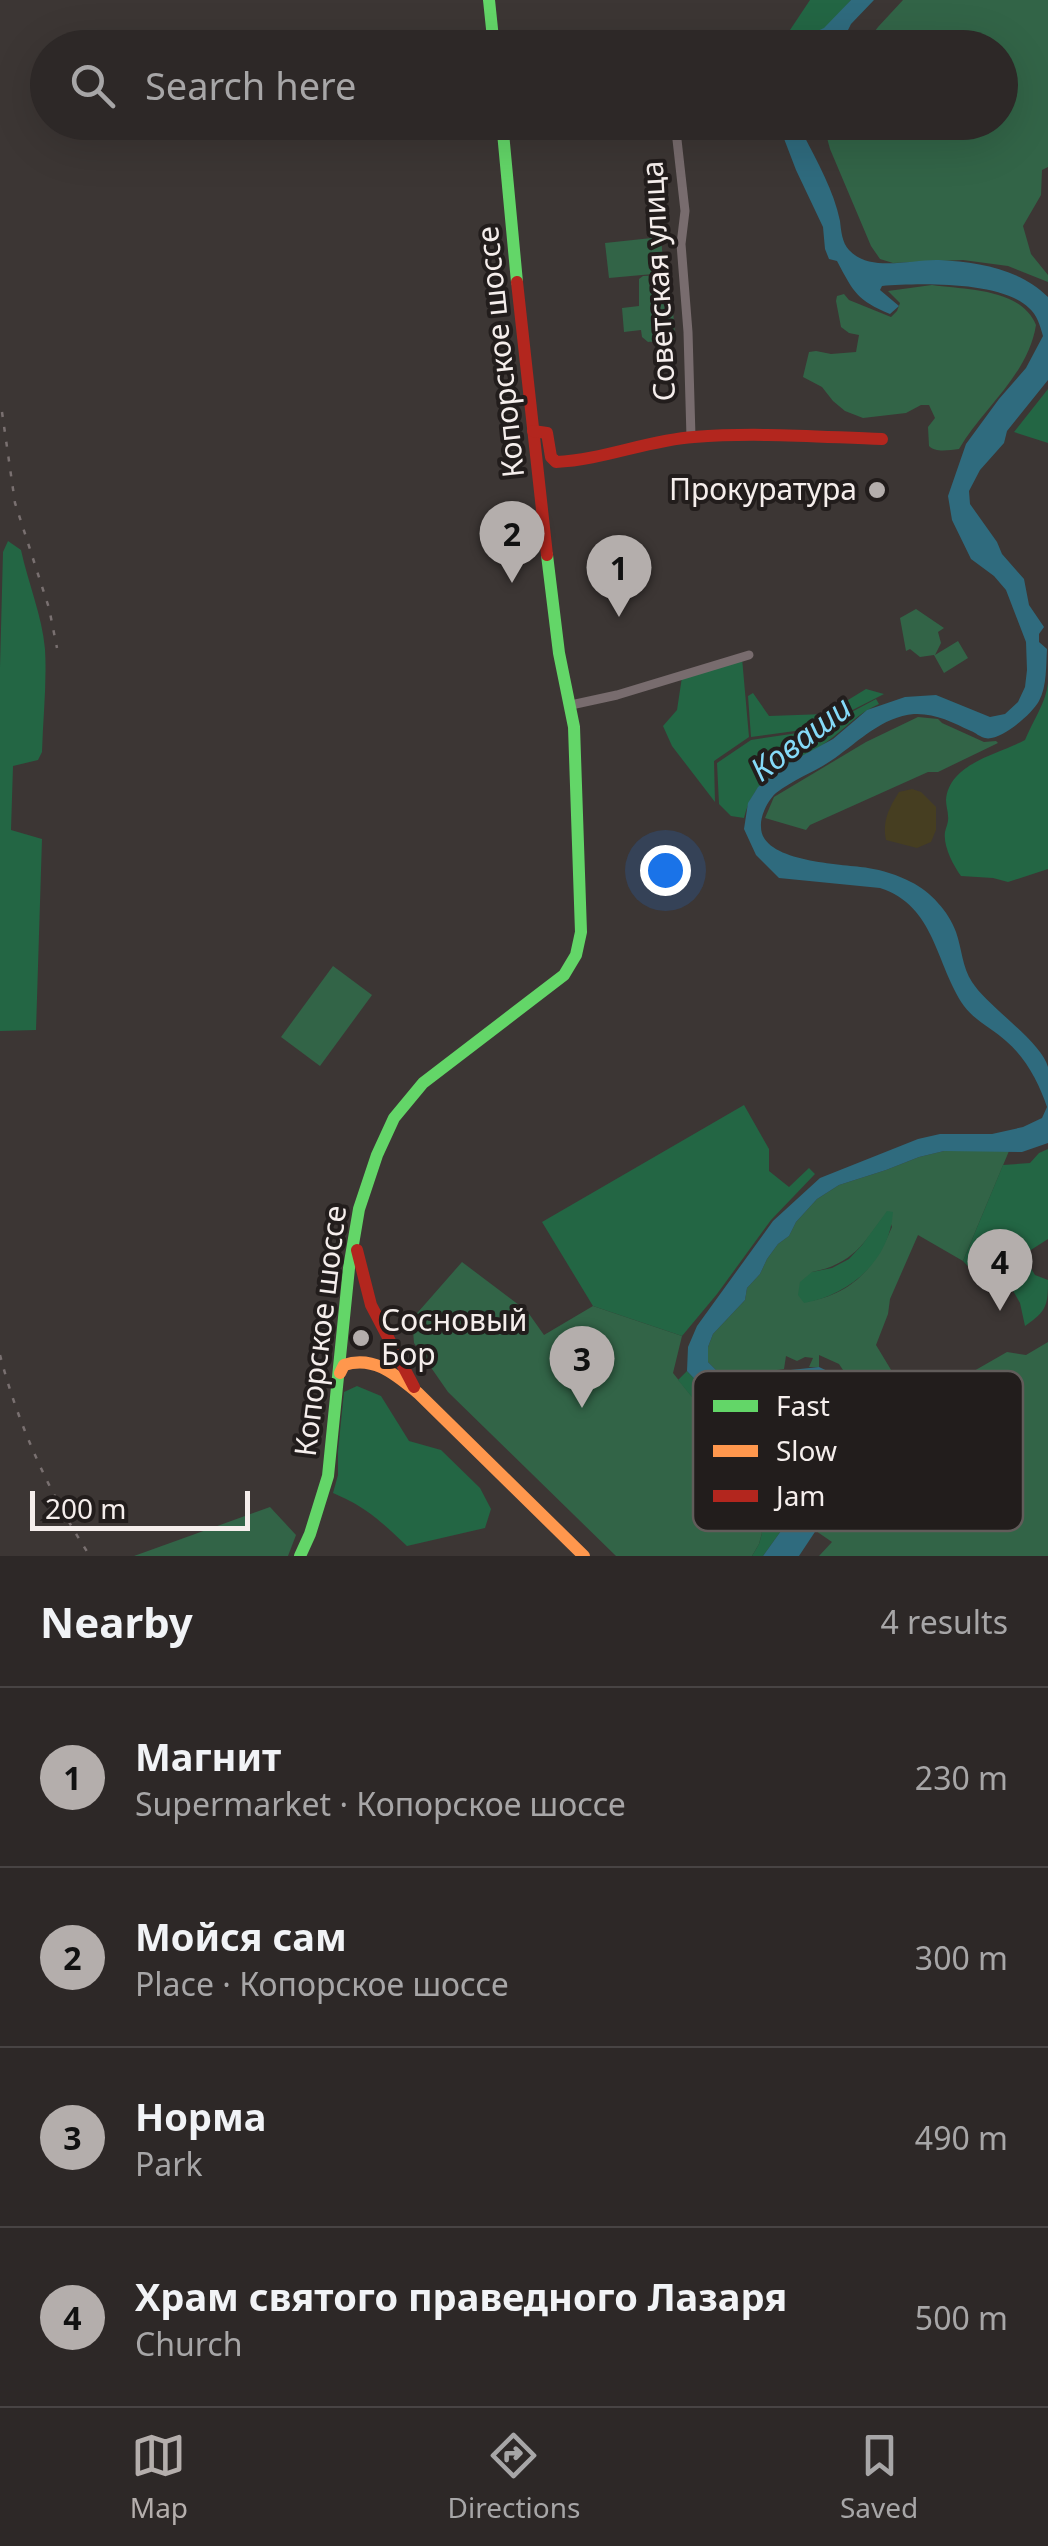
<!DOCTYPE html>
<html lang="en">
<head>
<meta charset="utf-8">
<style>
	:root { --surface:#2d2827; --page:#393433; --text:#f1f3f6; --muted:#a7a6a7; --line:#484444; --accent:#b4aeac }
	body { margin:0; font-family:"Noto Sans",sans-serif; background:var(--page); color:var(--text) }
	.scale { position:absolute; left:30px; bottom:25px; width:220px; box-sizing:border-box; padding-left:10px; border:5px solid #f5eeec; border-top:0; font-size:28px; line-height:35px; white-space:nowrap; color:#f5eeec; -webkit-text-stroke:8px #221d1c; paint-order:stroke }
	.you { position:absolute; left:665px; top:870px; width:35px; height:35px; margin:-25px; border:8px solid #fff; border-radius:50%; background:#1a73e8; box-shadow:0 0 0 15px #1a73e833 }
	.badge { display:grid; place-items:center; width:65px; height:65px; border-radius:50%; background:var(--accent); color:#111; font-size:32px; font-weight:700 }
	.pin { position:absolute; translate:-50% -82px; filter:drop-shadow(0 2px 5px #0008) }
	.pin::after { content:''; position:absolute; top:52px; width:35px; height:30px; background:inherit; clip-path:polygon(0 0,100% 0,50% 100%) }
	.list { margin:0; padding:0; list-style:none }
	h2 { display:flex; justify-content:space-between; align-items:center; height:130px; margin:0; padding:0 40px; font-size:42px }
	h2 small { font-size:32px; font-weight:400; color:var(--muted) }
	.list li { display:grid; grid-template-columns:65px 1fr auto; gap:30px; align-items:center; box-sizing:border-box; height:180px; padding:0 40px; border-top:2px solid var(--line) }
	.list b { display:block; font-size:38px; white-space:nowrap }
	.list p { margin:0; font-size:32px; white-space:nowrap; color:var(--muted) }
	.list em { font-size:32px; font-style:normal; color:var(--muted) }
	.icon { flex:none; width:55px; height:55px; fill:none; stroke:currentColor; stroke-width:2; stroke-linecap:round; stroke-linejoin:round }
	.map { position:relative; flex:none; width:1048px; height:1556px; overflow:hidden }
	.search { position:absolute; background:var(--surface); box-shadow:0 10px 40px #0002; left:30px; right:30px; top:30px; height:110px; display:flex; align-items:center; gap:25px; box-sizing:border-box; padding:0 35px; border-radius:55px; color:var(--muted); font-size:38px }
	.sheet { height:850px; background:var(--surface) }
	nav { display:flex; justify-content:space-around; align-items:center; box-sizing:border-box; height:140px; border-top:2px solid var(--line); background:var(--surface); font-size:28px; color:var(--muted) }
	nav a { display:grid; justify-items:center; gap:5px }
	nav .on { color:var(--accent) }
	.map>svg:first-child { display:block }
	.green { fill:#326447; fill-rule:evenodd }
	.forest { fill:#236644 }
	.sand { fill:#463e21 }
	.water { fill:#2f6b7e }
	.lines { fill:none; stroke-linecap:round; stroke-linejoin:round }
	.street { stroke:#786c6e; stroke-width:9 }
	.fast { stroke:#63d668; stroke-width:12 }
	.slow { stroke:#ff974d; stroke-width:12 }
	.jam { stroke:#b3261e; stroke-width:12 }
	.rail { stroke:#797070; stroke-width:2.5; stroke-dasharray:5 10; stroke-linecap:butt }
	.poi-dot { fill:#b4aeac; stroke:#221d1c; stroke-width:4 }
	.labels { text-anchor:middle; stroke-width:8; stroke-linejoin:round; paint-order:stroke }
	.street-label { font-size:30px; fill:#f5eeec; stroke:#221d1c }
	.poi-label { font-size:30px; fill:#f5eeec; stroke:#221d1c; text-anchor:end }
	.water-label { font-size:32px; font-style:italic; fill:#85daf8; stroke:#221d1c }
	.key { fill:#221d1c; stroke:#615c5a; stroke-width:2.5 }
	.key-label { font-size:28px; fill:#f5eeec }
</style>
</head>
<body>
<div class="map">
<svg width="1048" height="1556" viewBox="0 0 1048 1556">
	<rect width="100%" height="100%" fill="#3c3634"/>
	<!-- green -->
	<g class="green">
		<path d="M903 0H1048V167L1042 170 1041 195 1023 226 1031 254 1048 275V282L1008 266 963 260 893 263 880 259 871 246 830 149 823 123 1000 122V48L863 47 878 27Z"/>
		<path d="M661 237 664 273 609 278 605 243Z"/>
		<path d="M663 275 670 280 675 333C671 343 657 341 648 342L642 337 641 330 624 332 622 308 639 306V279L643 276Z"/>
		<path d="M932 285C966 290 1021 288 1036 325 1028 375 984 407 959 449 949 450 936 453 929 446L928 427 935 418 929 405H921L906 413 863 418 845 411 833 401 822 387 803 377 809 352 816 351 831 354 856 352 859 335 849 333 841 327 836 301 837 296 844 294 849 300 891 317 897 311 900 303 888 291Z"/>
		<path d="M916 609 944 628 938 632 941 643 935 655 958 641 968 658 944 673 934 655 920 657 910 649 906 651 900 618Z"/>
		<path d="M918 717 938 719 942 723 984 742 996 741 998 743 938 772H928L810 825 806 830 765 818 774 797 866 742Z"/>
		<path d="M333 966 372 995 320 1066 281 1037Z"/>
		<path d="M944 1151H1009L963 1261 918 1235 890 1299 888 1314 876 1345 905 1393 881 1390 874 1396V1403L886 1410 896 1401 905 1402 898 1409 890 1430 939 1391 1007 1352 1026 1355 1048 1342V1556H819L832 1542 816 1531 844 1488 858 1403 853 1394 855 1388 839 1364 819 1355V1367H809L813 1358 805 1357 797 1361 786 1356 784 1369 742 1375 716 1370 708 1362V1347L713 1334 745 1300 747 1288 760 1274 767 1259 778 1244 789 1236 796 1222 817 1199 839 1185 886 1170 919 1157ZM887 1212 892 1227C874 1269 852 1295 804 1302L812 1272C853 1264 864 1243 887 1212Z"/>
		<path d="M462 1262 527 1311 544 1335 593 1306 682 1336 673 1373 705 1413 710 1434 729 1450 732 1470 762 1533 759 1544 752 1556H616L448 1392 414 1343 412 1319Z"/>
		<path d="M270 1507 296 1535 288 1556H134Z"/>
	</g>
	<!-- forest -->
	<g class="forest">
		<path d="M810 0H851L825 29 797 37 791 47 778 48Z"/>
		<path d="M1048 389V443L1014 432Z"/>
		<path d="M8 541 21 550C28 583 42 615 45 649 47 683 43 718 42 752L38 760 13 766 11 830 42 839 36 1030 0 1031V667L3 552Z"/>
		<path d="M742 658 749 737 714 761 715 802 672 746 663 726 677 710 682 677Z"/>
		<path d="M1048 683V869L1008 882 993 878 961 876C953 865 943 846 945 832 946 827 949 822 948 816 948 811 946 806 946 800 949 763 999 754 1025 740 1033 720 1046 703 1048 683Z"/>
		<path d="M866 689 884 694 817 728 751 737 748 696 753 693 769 716 825 714Z"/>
		<path d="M876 699 879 704C858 713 846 728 828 741 794 766 755 770 744 818L731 816 719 804 717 763 751 740 818 730Z"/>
		<path d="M744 1105 769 1149V1171L789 1187 809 1168 815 1174 771 1220 717 1294 682 1336 593 1306 542 1222Z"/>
		<path d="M1048 1149V1239L1023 1255 1035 1275 1048 1280C1048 1305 1047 1311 1025 1326L1020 1303 1012 1289C989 1290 978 1277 963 1261L1003 1165 1030 1163 1039 1153Z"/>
		<path d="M887 1211 893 1212C890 1260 850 1295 804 1303L798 1295 800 1282 812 1272 832 1268 849 1259 862 1245Z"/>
		<path d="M687 1371 706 1391 737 1398 756 1436 747 1444 758 1446 780 1477 773 1485 780 1497H789L801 1507 791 1517 763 1556H752L759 1544 762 1533 732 1470 729 1450 710 1434 705 1413 678 1380Z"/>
		<path d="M357 1386 381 1396 409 1441 441 1450 480 1488 491 1509 485 1528 407 1546C379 1520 368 1508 333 1493L338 1475V1451L344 1392Z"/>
	</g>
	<!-- sand -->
	<path class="sand" d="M912 789 921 792 936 807V830L931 842 917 848 886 840C882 821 889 808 899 792Z"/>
	<!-- water -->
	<g class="water">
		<path d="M851 0H874L851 24 845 36 828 47H797L802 38 824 28Z"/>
		<path d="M778 123H802L803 134C817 161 834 191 840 221 841 230 842 243 849 250 870 273 912 259 939 260 978 262 1020 269 1048 297V380L1007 431 1004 443 980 470 969 491 970 504 997 542 1002 554 1024 579 1029 605 1044 627 1039 634V642L1047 649C1046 664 1047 687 1039 701 1032 714 1000 742 985 738 980 737 976 733 971 731 952 722 935 713 914 714 882 717 859 741 835 758 817 771 794 779 776 793 768 800 760 816 761 827 761 863 844 864 868 868 882 870 898 875 911 882 930 891 949 912 956 932 962 949 962 967 972 982 988 1007 1041 1041 1048 1067 1048 1073 1048 1084 1048 1090 1048 1108 1048 1126 1048 1143L1022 1152 944 1151 919 1157 886 1170 839 1185 817 1199 796 1222 789 1236 778 1244 767 1259 760 1274 747 1288 745 1300 713 1334 708 1347V1362L716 1370 742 1375 819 1367 836 1375 849 1387 863 1415 866 1433 860 1468 844 1488 799 1556H763L791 1517 816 1491 824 1469V1460L836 1438 840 1414 834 1398 825 1388 814 1383 789 1384 737 1398 706 1391 687 1371 688 1347 697 1326 773 1221 820 1178 918 1139 940 1134H992L1023 1127 1042 1118 1047 1107C1039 1083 1026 1058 1006 1041 993 1029 975 1021 964 1006 935 964 936 906 880 888L779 878 756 855 744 829 748 803 758 787 787 764 833 739 867 710 905 697 936 695 990 717 1005 714 1018 702 1025 687 1027 670 1026 642 1006 590 994 576 971 559 952 520 948 496 966 444 999 399 1026 368 1043 336C1040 325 1037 315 1029 308 1002 281 918 283 882 286L880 290 899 306 890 314C857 300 854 293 837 261L829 259 825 249 823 227 796 170Z"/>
	</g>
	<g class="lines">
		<!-- street -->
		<g class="street">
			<path d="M675 122 685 211 681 244 688 332 691 437"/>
			<path d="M571 705 617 695 749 655"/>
		</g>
		<!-- fast -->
		<g class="fast">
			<path d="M489 0 494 48"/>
			<path d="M502 122 517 282"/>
			<path d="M300 1556 310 1534 328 1476 349 1268 359 1209 377 1155 394 1118 423 1083 564 975 576 955 581 932 574 727 559 653 547 555"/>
		</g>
		<!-- slow -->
		<path class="slow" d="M340 1373 344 1365C374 1355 396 1375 418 1393L584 1556"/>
		<!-- jam -->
		<g class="jam">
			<path d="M517 282 547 555"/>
			<path d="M533 431 547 433 551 457 556 462C603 460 648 440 694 437 757 432 820 437 882 439"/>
			<path d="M357 1250 371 1305 414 1387"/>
		</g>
		<!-- rail -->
		<g class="rail">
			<path d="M2 412 15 503 49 608 57 648"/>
			<path d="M0 1355C18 1425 50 1495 90 1556"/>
		</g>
	</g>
	<!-- markers -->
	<g class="poi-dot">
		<circle cx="877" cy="490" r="10"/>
		<circle cx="361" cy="1338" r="10"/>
	</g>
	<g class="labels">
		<!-- street labels -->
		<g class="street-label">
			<text transform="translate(659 281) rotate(-93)" y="10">Советская улица</text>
			<text transform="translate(501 352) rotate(-96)" y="10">Копорское шоссе</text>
			<text transform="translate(321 1331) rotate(-83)" y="10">Копорское шоссе</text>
		</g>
		<!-- poi labels -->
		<g class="poi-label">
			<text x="857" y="500">Прокуратура</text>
			<text x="381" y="1331" text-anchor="start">Сосновый<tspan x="381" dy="34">Бор</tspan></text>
		</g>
		<!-- water labels -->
		<g class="water-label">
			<text transform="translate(801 739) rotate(-37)" y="11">Коваши</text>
		</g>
	</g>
	<!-- legend -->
	<rect x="693" y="1371" width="330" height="160" rx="15" class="key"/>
	<rect x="713" y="1400" width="45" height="12" fill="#63d668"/>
	<rect x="713" y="1445" width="45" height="12" fill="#ff974d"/>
	<rect x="713" y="1490" width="45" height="12" fill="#b3261e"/>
	<g class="key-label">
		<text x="776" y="1416">Fast</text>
		<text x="776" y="1461">Slow</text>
		<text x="776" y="1506">Jam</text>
	</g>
</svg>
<div class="scale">200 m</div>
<div class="you"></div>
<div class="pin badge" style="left:619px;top:617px">1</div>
<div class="pin badge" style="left:512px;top:583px">2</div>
<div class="pin badge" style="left:582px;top:1408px">3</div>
<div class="pin badge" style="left:1000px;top:1311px">4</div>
<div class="search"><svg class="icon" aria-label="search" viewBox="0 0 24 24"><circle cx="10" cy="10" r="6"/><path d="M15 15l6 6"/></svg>Search here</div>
</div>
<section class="sheet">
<h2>Nearby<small>4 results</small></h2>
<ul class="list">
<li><span class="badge">1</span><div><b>Магнит</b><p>Supermarket · Копорское шоссе</p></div><em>230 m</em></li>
<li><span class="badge">2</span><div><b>Мойся сам</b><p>Place · Копорское шоссе</p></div><em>300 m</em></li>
<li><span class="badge">3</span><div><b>Норма</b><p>Park</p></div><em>490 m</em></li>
<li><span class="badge">4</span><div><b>Храм святого праведного Лазаря</b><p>Church</p></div><em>500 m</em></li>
</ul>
</section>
<nav>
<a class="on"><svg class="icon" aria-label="map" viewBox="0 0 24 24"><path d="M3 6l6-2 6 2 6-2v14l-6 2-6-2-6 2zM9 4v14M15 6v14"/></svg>Map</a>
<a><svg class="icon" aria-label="directions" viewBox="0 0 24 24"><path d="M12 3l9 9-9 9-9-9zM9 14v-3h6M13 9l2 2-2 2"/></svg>Directions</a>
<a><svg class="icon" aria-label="saved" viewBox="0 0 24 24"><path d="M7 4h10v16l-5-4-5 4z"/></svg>Saved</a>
</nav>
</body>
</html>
